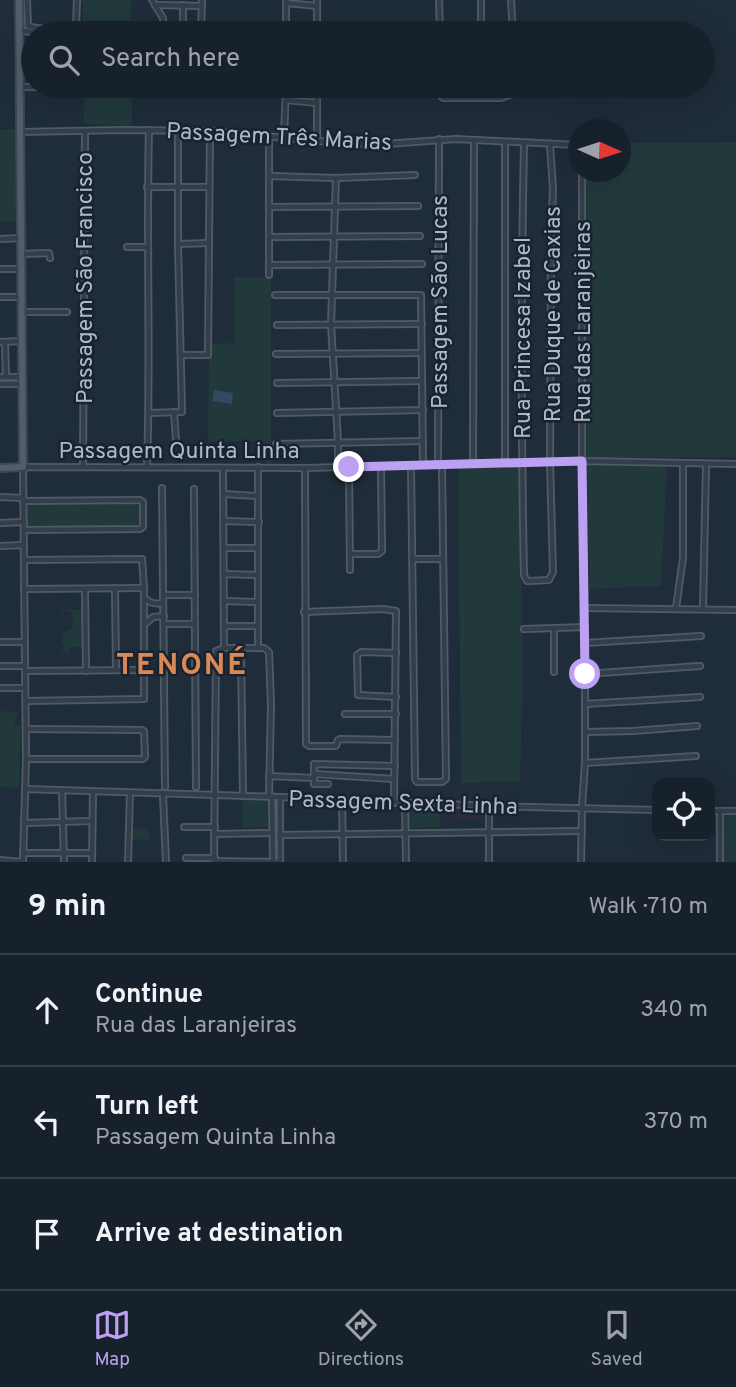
<!DOCTYPE html>
<html lang="en">
<head>
<meta charset="utf-8">
<style>
	:root { --surface:#17212c; --page:#242e38; --text:#f1f3f6; --muted:#9ea3a9; --line:#363e48; --accent:#bca0f2 }
	body { margin:0; font-family:Overpass,sans-serif; background:var(--page); color:var(--text) }
	.controls { position:absolute; right:21px; bottom:21px; display:grid; overflow:hidden; border-radius:14px; box-shadow:0 7px 28px #0002 }
	.controls button { width:63px; height:63px; display:grid; place-items:center; padding:0; border:0; border-bottom:2px solid var(--line); background:var(--surface); color:var(--text); font:35px sans-serif }
	.compass { position:absolute; left:568px; top:119px; width:63px; height:63px; border-radius:50%; background:var(--surface); box-shadow:0 7px 28px #0002; rotate:93deg }
	.stop { position:absolute; width:21px; height:21px; margin:-16px; border:5px solid #bca0f2; border-radius:50%; background:#fff }
	.stop.end { background:#bca0f2; border-color:#fff; box-shadow:0 2px 7px #0008 }
	.list { margin:0; padding:0; list-style:none }
	h2 { display:flex; justify-content:space-between; align-items:center; height:91px; margin:0; padding:0 28px; font-size:30px }
	h2 small { font-size:23px; font-weight:400; color:var(--muted) }
	.list li { display:grid; grid-template-columns:46px 1fr auto; gap:21px; align-items:center; box-sizing:border-box; height:112px; padding:0 28px; border-top:2px solid var(--line) }
	.list b { display:block; font-size:26px; white-space:nowrap }
	.list p { margin:0; font-size:23px; white-space:nowrap; color:var(--muted) }
	.list em { font-size:23px; font-style:normal; color:var(--muted) }
	.icon { flex:none; width:38px; height:38px; fill:none; stroke:currentColor; stroke-width:2; stroke-linecap:round; stroke-linejoin:round }
	.map { position:relative; flex:none; width:736px; height:862px; overflow:hidden }
	.search { position:absolute; background:var(--surface); box-shadow:0 7px 28px #0002; left:21px; right:21px; top:21px; height:77px; display:flex; align-items:center; gap:18px; box-sizing:border-box; padding:0 24px; border-radius:38px; color:var(--muted); font-size:26px }
	.sheet { height:427px; background:var(--surface) }
	nav { display:flex; justify-content:space-around; align-items:center; box-sizing:border-box; height:98px; border-top:2px solid var(--line); background:var(--surface); font-size:19px; color:var(--muted) }
	nav a { display:grid; justify-items:center; gap:4px }
	nav .on { color:var(--accent) }
	.map>svg:first-child { display:block }
	.medical { fill:#2d2b3b }
	.green { fill:#21393b }
	.water { fill:#324963 }
	.lines { fill:none; stroke-linecap:round; stroke-linejoin:round }
	.minor-casing { stroke:#515b68; stroke-width:8 }
	.major-casing { stroke:#3d4754; stroke-width:10 }
	.minor { stroke:#333e4a; stroke-width:4.5 }
	.major { stroke:#515d6a; stroke-width:6 }
	.route { stroke:#bca0f2; stroke-width:9 }
	.labels { text-anchor:middle; stroke-width:5; stroke-linejoin:round; paint-order:stroke }
	.street-label { font-size:23px; fill:#aeb8c7; stroke:#19232f }
	.district-label { font-size:30px; font-weight:bold; letter-spacing:2px; fill:#da8856; stroke:#19232f }
</style>
</head>
<body>
<div class="map">
<svg width="736" height="862" viewBox="0 0 736 862">
	<rect width="100%" height="100%" fill="#1f2c3a"/>
	<!-- medical -->
	<path class="medical" d="M453 806 483 807V819H453Z"/>
	<!-- green -->
	<g class="green">
		<rect x="83" y="0" width="48" height="33"/>
		<path d="M83 86H132V126L84 124Z"/>
		<path d="M16 129 18 221H0V130Z"/>
		<path d="M736 142V457L581 458 585 172H620L621 143Z"/>
		<path d="M234 277 271 278V454L272 458 274 461 268 466 264 461V441H208L209 344 234 343Z"/>
		<path d="M587 463 667 464 661 586 589 589Z"/>
		<path d="M458 465 520 466 523 677 520 781 461 783Z"/>
		<path d="M26 502H142V525L26 527Z"/>
		<path d="M60 609 83 610V647H69V653L64 652 63 655 59 656 64 648 62 642 64 631H68L73 627 72 613 66 610 62 612Z"/>
		<path d="M0 711 18 712 14 725 21 726 19 788 0 787Z"/>
		<path d="M243 797H269V827L242 828Z"/>
		<path d="M409 804 440 806V827L409 828Z"/>
		<path d="M723 812 736 813V862H722Z"/>
		<path d="M131 828 149 829V840L131 839Z"/>
	</g>
	<!-- water -->
	<path class="water" d="M214 390 233 393 232 404 212 401Z"/>
	<g class="lines">
		<!-- minor casing -->
		<g class="minor-casing">
			<g id="minor">
				<path d="M27 0 28 26C41 30 63 30 76 26L77 0"/>
				<path d="M152 0 163 18 164 33"/>
				<path d="M317 0V33"/>
				<path d="M439 0 440 29 445 31H481"/>
				<path d="M481 0V31"/>
				<path d="M511 0 513 33"/>
				<path d="M286 3 317 6"/>
				<path d="M155 5 202 6"/>
				<path d="M183 5V33"/>
				<path d="M19 31 51 33"/>
				<path d="M201 33 202 0"/>
				<path d="M286 33V0"/>
				<path d="M317 86V141"/>
				<path d="M440 86V95L443 98H501L515 93"/>
				<path d="M20 87H80"/>
				<path d="M136 90H158L163 86"/>
				<path d="M286 100 317 103"/>
				<path d="M21 132 120 130 210 131 340 143 386 144 456 139 578 145"/>
				<path d="M284 138 286 86"/>
				<path d="M524 143C521 287 521 431 524 575L527 581H529L549 580 553 572 550 462 551 236 553 189 550 144"/>
				<path d="M269 176 336 178 415 175"/>
				<path d="M336 178 331 324 338 442V467"/>
				<path d="M147 187H209"/>
				<path d="M269 207 418 206"/>
				<path d="M269 237 420 236"/>
				<path d="M0 239 21 238"/>
				<path d="M178 244 209 243"/>
				<path d="M127 247H148"/>
				<path d="M21 254 49 253 50 258"/>
				<path d="M269 265 422 264"/>
				<path d="M0 269H21"/>
				<path d="M269 275V137"/>
				<path d="M275 295H421L423 465"/>
				<path d="M0 297H22"/>
				<path d="M21 312H67"/>
				<path d="M277 325 422 324"/>
				<path d="M0 342 22 341"/>
				<path d="M5 343 6 377"/>
				<path d="M276 354 422 353"/>
				<path d="M181 355H208L210 131"/>
				<path d="M0 377H23"/>
				<path d="M277 383 422 381"/>
				<path d="M0 384H22"/>
				<path d="M174 412 176 440"/>
				<path d="M149 413 182 412 178 244V131"/>
				<path d="M277 413 423 410"/>
				<path d="M276 444 423 441"/>
				<path d="M505 463V142"/>
				<path d="M473 464 474 140"/>
				<path d="M411 465 415 779 417 782H442L446 779 442 465"/>
				<path d="M438 465 439 139"/>
				<path d="M83 467 85 131"/>
				<path d="M147 467C151 355 146 243 149 130"/>
				<path d="M349 467 350 570"/>
				<path d="M223 468 224 648"/>
				<path d="M305 468 306 744 309 746H336L338 740 340 739 395 740"/>
				<path d="M162 488 165 787"/>
				<path d="M194 489 196 787"/>
				<path d="M224 494 258 496"/>
				<path d="M0 497 23 498"/>
				<path d="M23 501 140 500 143 502V527L140 529 24 530"/>
				<path d="M224 521 259 522"/>
				<path d="M0 523 24 522"/>
				<path d="M0 546 24 545"/>
				<path d="M224 548H258"/>
				<path d="M350 554H378L382 551 381 466"/>
				<path d="M413 559H443"/>
				<path d="M24 560 142 559 144 588V699L26 701"/>
				<path d="M224 574 258 575"/>
				<path d="M115 588 116 670"/>
				<path d="M24 589 144 588"/>
				<path d="M85 589 86 671"/>
				<path d="M163 595H195"/>
				<path d="M145 598C150 604 156 604 163 603"/>
				<path d="M224 601 258 602"/>
				<path d="M585 608 736 610"/>
				<path d="M676 608 683 558V463"/>
				<path d="M703 609 706 464"/>
				<path d="M304 612 383 609 396 611 394 803"/>
				<path d="M145 624 153 617 164 616"/>
				<path d="M164 624H195"/>
				<path d="M225 626H258"/>
				<path d="M554 628V672"/>
				<path d="M524 629 585 627"/>
				<path d="M0 642H25"/>
				<path d="M585 643 701 636"/>
				<path d="M224 648H264L269 652 271 704 269 797"/>
				<path d="M241 648 243 796"/>
				<path d="M258 648V467"/>
				<path d="M0 666H25"/>
				<path d="M25 671 145 670"/>
				<path d="M585 674 700 666"/>
				<path d="M0 688H25"/>
				<path d="M396 697 358 695 357 655 361 652 396 653"/>
				<path d="M585 704 700 697"/>
				<path d="M345 714H396"/>
				<path d="M26 729 142 730 144 731 145 757 143 759H26"/>
				<path d="M585 732 633 731 697 726"/>
				<path d="M585 763 696 756"/>
				<path d="M314 774 394 779"/>
				<path d="M269 776 314 778"/>
				<path d="M328 784H314V764L395 766"/>
				<path d="M25 789 280 797 489 806 657 810"/>
				<path d="M62 790 64 862"/>
				<path d="M163 795 166 862"/>
				<path d="M272 797 273 862"/>
				<path d="M342 799 343 862"/>
				<path d="M405 803 406 862"/>
				<path d="M710 811H736"/>
				<path d="M24 823 92 821"/>
				<path d="M184 827H215"/>
				<path d="M215 834 272 833"/>
				<path d="M279 835 582 831"/>
				<path d="M23 853H92"/>
				<path d="M186 858H215"/>
				<path d="M0 860 23 862"/>
				<path d="M214 861 280 862"/>
				<path d="M23 862 26 759 23 467 305 468 582 461 736 464"/>
				<path d="M92 862 93 792"/>
				<path d="M128 862 130 793"/>
				<path d="M214 862 216 655V651L224 648"/>
				<path d="M280 862V797"/>
				<path d="M489 862V806"/>
				<path d="M581 862 582 808 585 763V674L582 461V172"/>
				<path d="M720 862V811"/>
			</g>
		</g>
		<!-- major casing -->
		<g class="major-casing">
			<path id="major" d="M0 468 23 467 19 0"/>
		</g>
		<!-- minor -->
		<use href="#minor" class="minor"/>
		<!-- major -->
		<use href="#major" class="major"/>
	</g>
	<g class="lines">
		<!-- route -->
		<path class="route" d="M349 467 582 461 585 674"/>
	</g>
	<g class="labels">
		<!-- street labels -->
		<g class="street-label">
			<text transform="translate(279 136) rotate(3)" y="8">Passagem Três Marias</text>
			<text transform="translate(84 278) rotate(-90)" y="8">Passagem São Francisco</text>
			<text transform="translate(439 302) rotate(-90)" y="8">Passagem São Lucas</text>
			<text transform="translate(552 314) rotate(-90)" y="8">Rua Duque de Caxias</text>
			<text transform="translate(582 322) rotate(-90)" y="8">Rua das Laranjeiras</text>
			<text transform="translate(522 338) rotate(-90)" y="8">Rua Princesa Izabel</text>
			<text x="179" y="458">Passagem Quinta Linha</text>
			<text transform="translate(403 802) rotate(2)" y="8">Passagem Sexta Linha</text>
		</g>
		<!-- district labels -->
		<g class="district-label">
			<text x="182" y="674">TENONÉ</text>
		</g>
	</g>
</svg>
<div class="controls">
<button><svg class="icon" aria-label="locate" viewBox="0 0 24 24"><circle cx="12" cy="12" r="6"/><path d="M12 2v4M12 18v4M2 12h4M18 12h4"/></svg></button>
</div>
<svg class="compass" viewBox="-18 -18 36 36"><path d="M0-13l5 13h-10z" fill="#e53935"/><path d="M0 13l5-13h-10z" fill="#9ea3a9"/></svg>
<div class="stop" style="left:585px;top:674px"></div>
<div class="stop end" style="left:349px;top:467px"></div>
<div class="search"><svg class="icon" aria-label="search" viewBox="0 0 24 24"><circle cx="10" cy="10" r="6"/><path d="M15 15l6 6"/></svg>Search here</div>
</div>
<section class="sheet">
<h2>9 min<small>Walk · 710 m</small></h2>
<ul class="list">
<li><svg class="icon" aria-label="ahead" viewBox="0 0 24 24"><path d="M12 20V5M6 11l6-6 6 6"/></svg><div><b>Continue</b><p>Rua das Laranjeiras</p></div><em>340 m</em></li>
<li><svg class="icon" aria-label="left" viewBox="0 0 24 24"><path d="M17 20v-9H6M10 6l-5 5 5 5"/></svg><div><b>Turn left</b><p>Passagem Quinta Linha</p></div><em>370 m</em></li>
<li><svg class="icon" aria-label="arrive" viewBox="0 0 24 24"><path d="M6 21V4h12l-3 4 3 4H6"/></svg><div><b>Arrive at destination</b></div></li>
</ul>
</section>
<nav>
<a class="on"><svg class="icon" aria-label="map" viewBox="0 0 24 24"><path d="M3 6l6-2 6 2 6-2v14l-6 2-6-2-6 2zM9 4v14M15 6v14"/></svg>Map</a>
<a><svg class="icon" aria-label="directions" viewBox="0 0 24 24"><path d="M12 3l9 9-9 9-9-9zM9 14v-3h6M13 9l2 2-2 2"/></svg>Directions</a>
<a><svg class="icon" aria-label="saved" viewBox="0 0 24 24"><path d="M7 4h10v16l-5-4-5 4z"/></svg>Saved</a>
</nav>
</body>
</html>
